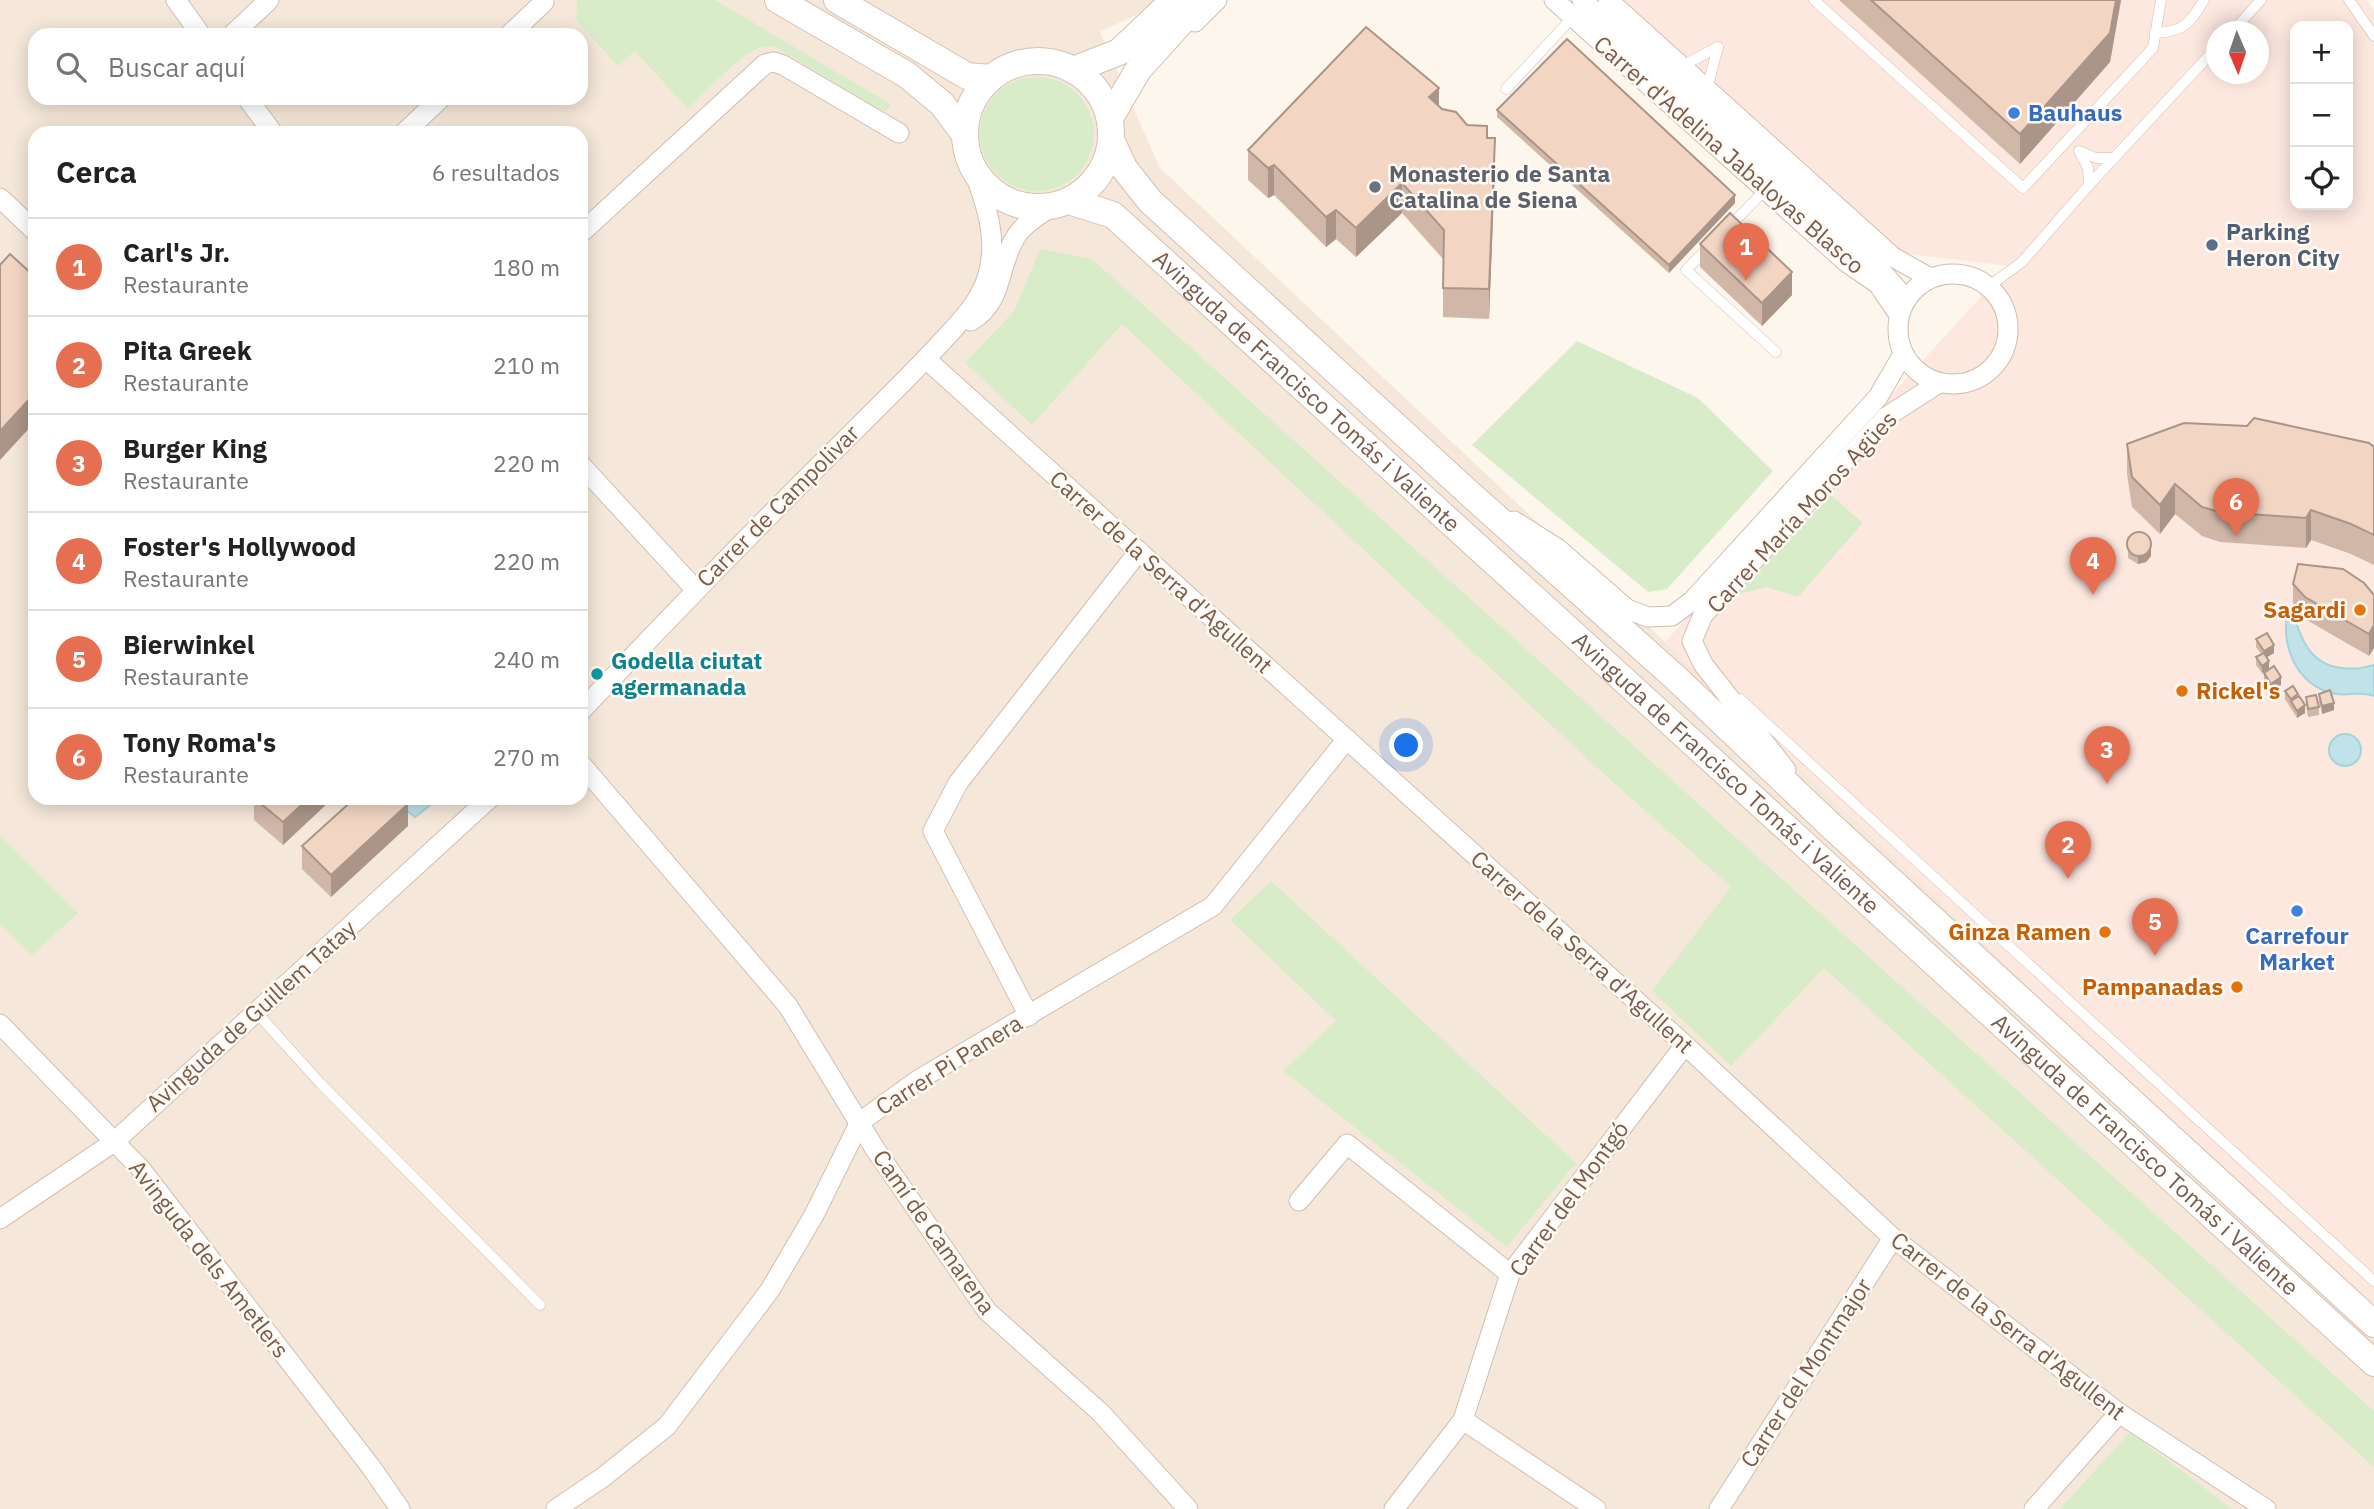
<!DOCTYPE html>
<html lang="es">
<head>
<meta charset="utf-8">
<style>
	:root { --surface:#fff; --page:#f2f2f2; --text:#222; --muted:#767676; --line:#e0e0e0; --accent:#e76f51 }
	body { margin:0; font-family:"IBM Plex Sans",sans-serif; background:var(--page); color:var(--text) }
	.controls { position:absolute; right:21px; top:21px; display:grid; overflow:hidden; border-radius:14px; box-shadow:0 4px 18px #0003 }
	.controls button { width:63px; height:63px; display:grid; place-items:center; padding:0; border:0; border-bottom:2px solid var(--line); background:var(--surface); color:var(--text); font:35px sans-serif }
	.compass { position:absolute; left:2206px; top:21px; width:63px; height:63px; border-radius:50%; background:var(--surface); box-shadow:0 4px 18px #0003; rotate:178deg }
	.you { position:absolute; left:1407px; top:746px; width:24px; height:24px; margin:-18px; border:5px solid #fff; border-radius:50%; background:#1a73e8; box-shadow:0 0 0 10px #1a73e833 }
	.badge { display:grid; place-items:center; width:46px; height:46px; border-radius:50%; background:var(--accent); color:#fff; font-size:23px; font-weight:700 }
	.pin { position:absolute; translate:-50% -58px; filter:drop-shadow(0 2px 4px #0008) }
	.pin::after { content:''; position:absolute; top:37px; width:24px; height:21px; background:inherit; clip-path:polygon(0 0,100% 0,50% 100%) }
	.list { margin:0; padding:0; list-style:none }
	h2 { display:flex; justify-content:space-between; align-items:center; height:91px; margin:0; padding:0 28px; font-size:30px }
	h2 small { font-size:23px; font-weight:400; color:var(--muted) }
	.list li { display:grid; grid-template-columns:46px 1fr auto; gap:21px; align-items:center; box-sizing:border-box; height:98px; padding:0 28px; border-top:2px solid var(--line) }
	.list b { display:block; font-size:26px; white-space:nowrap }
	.list p { margin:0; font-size:23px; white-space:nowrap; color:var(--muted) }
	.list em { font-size:23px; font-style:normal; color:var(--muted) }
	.icon { flex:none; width:38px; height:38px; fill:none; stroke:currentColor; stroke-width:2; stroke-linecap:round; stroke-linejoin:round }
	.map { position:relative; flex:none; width:2374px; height:1509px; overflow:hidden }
	.search { position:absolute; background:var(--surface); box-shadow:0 4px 18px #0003; left:28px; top:28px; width:560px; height:77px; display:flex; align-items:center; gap:18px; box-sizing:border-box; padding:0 24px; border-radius:21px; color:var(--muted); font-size:26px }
	.panel { position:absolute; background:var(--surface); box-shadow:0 4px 18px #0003; left:28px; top:126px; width:560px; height:679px; border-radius:21px }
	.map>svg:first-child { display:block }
	.residential { fill:#f5e8da; fill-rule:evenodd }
	.commercial { fill:#fde8e0; fill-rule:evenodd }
	.green { fill:#d8ecc9 }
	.water { fill:#bfe3e8; stroke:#a5d3da; stroke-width:2 }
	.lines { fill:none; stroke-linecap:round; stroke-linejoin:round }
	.service-casing { stroke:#d1beb0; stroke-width:11 }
	.minor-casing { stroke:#d1beb0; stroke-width:21 }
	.secondary-casing { stroke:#d6c0b0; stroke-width:28 }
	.service { stroke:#fff; stroke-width:10 }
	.minor { stroke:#fff; stroke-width:19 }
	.secondary { stroke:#fff; stroke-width:26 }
	.wall { fill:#d1b7a8 }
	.shaded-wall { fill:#aa9588 }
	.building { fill:#f3d5c3; stroke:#aa9588; stroke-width:2 }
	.shop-dot { fill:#3f7fe0; stroke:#fffaf3; stroke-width:2.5 }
	.worship-dot { fill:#6b7280; stroke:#fffaf3; stroke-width:2.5 }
	.service-dot { fill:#5c6f8a; stroke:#fffaf3; stroke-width:2.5 }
	.food-dot { fill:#e8710a; stroke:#fffaf3; stroke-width:2.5 }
	.culture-dot { fill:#0f9aa8; stroke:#fffaf3; stroke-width:2.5 }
	.labels { text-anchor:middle; stroke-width:5; stroke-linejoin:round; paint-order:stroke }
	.shop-label { font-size:23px; font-weight:bold; fill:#366cbe; stroke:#fffaf3; text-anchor:start }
	.street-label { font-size:23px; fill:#7a5c4d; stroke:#fffaf3 }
	.worship-label { font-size:23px; font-weight:bold; fill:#5b616d; stroke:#fffaf3; text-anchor:start }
	.service-label { font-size:23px; font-weight:bold; fill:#4e5e75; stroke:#fffaf3; text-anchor:start }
	.food-label { font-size:23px; font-weight:bold; fill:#c56008; stroke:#fffaf3; text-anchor:end }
	.culture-label { font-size:23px; font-weight:bold; fill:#0d838f; stroke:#fffaf3; text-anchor:start }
</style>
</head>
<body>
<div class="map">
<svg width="2374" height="1509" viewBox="0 0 2374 1509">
	<rect width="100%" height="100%" fill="#fdf6ec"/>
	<!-- residential -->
	<path class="residential" d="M0 0H1156L1146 10 1100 32 1160 168 1910 872 2374 1319V1509H0ZM35 35H581V98H35ZM35 133H581V798H35Z"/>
	<!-- commercial -->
	<path class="commercial" d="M1621 0H2367L2374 10V1319L1910 872 1665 642 2009 266 1899 253ZM2295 26H2348V205H2295ZM2216 32H2258V74H2216Z"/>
	<!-- green -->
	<g class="green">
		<path d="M577 0H715L890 104 889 108 885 111 876 108 776 47C770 46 765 46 759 48 741 53 704 94 688 109L635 51 618 66 576 20Z"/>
		<circle cx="1037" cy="134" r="57"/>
		<path d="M1040 249 1092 259 2374 1411V1467L1824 968 1731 1066 1652 991 1731 887 1595 766 1122 324 1032 425 965 363 1014 311Z"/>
		<path d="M1577 341 1698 398 1773 471 1667 589 1648 592 1472 445Z"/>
		<path d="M1831 495 1863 523 1798 597 1766 587 1736 595Z"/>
		<path d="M0 835 78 913 32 955 0 923Z"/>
		<path d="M1271 881 1576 1163 1507 1247 1283 1071 1336 1021 1230 920Z"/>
		<path d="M2130 1432 2232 1509H2060Z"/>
	</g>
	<!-- water -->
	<g class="water">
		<path d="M2289 607 2293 610C2299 637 2310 665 2342 668 2354 669 2362 669 2374 665V696C2360 691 2350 696 2336 694 2296 687 2278 642 2289 607Z"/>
		<circle cx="2345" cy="750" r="16"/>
		<path d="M397 798H439L415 817 394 801Z"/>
	</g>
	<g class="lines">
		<!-- service casing -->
		<g class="service-casing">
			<g id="service">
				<path d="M1814 0 2023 188 2153 48 2161 0"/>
				<path d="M2349 0 2374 36"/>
				<path d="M2232 32 2261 0"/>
				<path d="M2155 33C2184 32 2190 23 2204 0"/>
				<path d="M1682 66 1718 47"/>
				<path d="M1506 89 1573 17"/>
				<path d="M1707 89 1718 47"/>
				<path d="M2089 185 2088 168 2079 151 2096 158H2114"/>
				<path d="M1729 227 1765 190"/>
				<path d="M1708 248 1686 270 1776 352"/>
				<path d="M1989 286 2022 262 2089 185 2216 48"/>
				<path d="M1740 699 2374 1281"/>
				<path d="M256 1012 321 1084 540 1305"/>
			</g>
		</g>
		<!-- minor casing -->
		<g class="minor-casing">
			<g id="minor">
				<path d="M176 0 201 35"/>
				<path d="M1554 0 1846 262 1878 284 1899 315"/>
				<path d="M1582 0 1883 273 1906 299"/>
				<path d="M1608 0 1893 257 1930 278"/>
				<path d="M1195 22 1217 0"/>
				<path d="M232 35 269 0"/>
				<path d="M509 35 544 2"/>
				<path d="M247 98 273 133"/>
				<path d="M404 133 441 98"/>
				<path d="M0 198 35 231"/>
				<path d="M581 233 765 64 774 62 783 65 899 133"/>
				<circle cx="1953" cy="329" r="55"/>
				<path d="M971 321C1005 301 997 264 1017 235 1025 223 1039 215 1051 207"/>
				<path d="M926 359 1685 1045 1893 1238 2119 1413 2266 1509"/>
				<path d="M581 465 695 589"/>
				<path d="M1514 521 1557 548 1627 609 1648 617 1672 616 1692 601 1878 397 1903 354"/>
				<path d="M581 711C667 620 754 530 843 442 874 411 906 380 936 348 955 327 976 308 986 281 1000 241 986 205 973 168"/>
				<path d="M581 764 788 1006 875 1149 987 1311 1101 1413 1188 1509"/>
				<path d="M1786 770 1703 664 1692 641 1703 615 1886 417 1939 383"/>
				<path d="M1029 1016 933 831 958 783 1139 551"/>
				<path d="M0 1024 140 1168 371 1467 400 1509"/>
				<path d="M1299 1201 1347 1144 1510 1274"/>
				<path d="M0 1219 114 1142 490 798"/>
				<path d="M1463 1420 1596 1509"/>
				<path d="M556 1509 602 1478 667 1426 770 1290 814 1215 860 1122 918 1080 1213 906 1347 739"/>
				<path d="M1394 1509 1463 1420 1510 1274 1685 1045"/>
				<path d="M1719 1509 1893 1238"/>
				<path d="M2034 1509 2119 1413"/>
			</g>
		</g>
		<!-- secondary casing -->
		<g class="secondary-casing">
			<g id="secondary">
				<path d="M778 0 907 75 942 104 965 135"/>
				<path d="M837 0 967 76 991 78"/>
				<circle cx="1038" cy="134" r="73"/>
				<path d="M1073 70 1119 52 1174 0"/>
				<path d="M1110 118 1138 70 1201 0"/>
				<path d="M1112 142 1124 168 1150 201 1469 493 1677 679 1828 823 2374 1324"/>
				<path id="s1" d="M1069 201 1113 215 2374 1363"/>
			</g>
		</g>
		<!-- service -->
		<use href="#service" class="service"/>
		<!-- minor -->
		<use href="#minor" class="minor"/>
		<!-- secondary -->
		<use href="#secondary" class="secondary"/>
	</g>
	<!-- wall -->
	<g class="wall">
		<path d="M1839 0H2121L2110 62 2020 164Z"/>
		<path d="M1439 107 1487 138 1495 167 1489 319 1443 317V259L1402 213 1356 257 1336 239 1326 247 1274 195 1268 198 1248 180V150Z"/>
		<path d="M1497 110 1735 203 1669 273 1497 117Z"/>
		<path d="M1700 244 1792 295 1762 326 1700 267Z"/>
		<path d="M2127 444 2374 447V565L2351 554 2311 540 2306 548 2220 542 2202 536 2175 514 2160 534 2132 507 2127 474Z"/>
		<path d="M2128 539 2151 541V556L2146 562 2138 564 2128 558Z"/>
		<path d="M2293 584 2374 595 2369 656 2305 619 2293 606Z"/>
		<path d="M2256 639 2274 653 2267 657 2262 673 2256 665V657L2261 654 2256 647Z"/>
		<path d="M2264 673 2281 685 2271 692 2264 681Z"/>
		<path d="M2285 691 2298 697 2305 713 2297 718 2285 699Z"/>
		<path d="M2319 694 2334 710 2322 714 2319 701Z"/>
		<path d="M2306 697 2319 707V715L2308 717 2306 705Z"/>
		<path d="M254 798H333L283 845 254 820Z"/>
		<path d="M408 826 331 897 302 869V846Z"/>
	</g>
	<!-- shaded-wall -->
	<g class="shaded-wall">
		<path d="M2116 0H2121L2110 62 2020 164V134Z"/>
		<path d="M1439 88V118L1429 97Z"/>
		<path d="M1495 138V167L1489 319V289Z"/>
		<path d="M1274 165V195L1268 198V168Z"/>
		<path d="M1402 183V213L1356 257V228Z"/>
		<path d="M1735 195V203L1669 273V265Z"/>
		<path d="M1336 210V239L1326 247V217Z"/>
		<path d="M1792 272V295L1762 326V303Z"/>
		<path d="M35 393V422L0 460V431Z"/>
		<path d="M2175 484V514L2160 534V505Z"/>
		<path d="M2311 510V540L2306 548V518Z"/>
		<path d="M2151 549V556L2146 562 2138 564V557Z"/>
		<path d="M2374 625V648L2369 656V634Z"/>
		<path d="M2274 645V653L2264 659V651Z"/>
		<path d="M2269 661V669L2262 673V666Z"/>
		<path d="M2281 677V685L2271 692V684Z"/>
		<path d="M2334 703V710L2322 714V706Z"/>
		<path d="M2305 705V713L2297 718V711Z"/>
		<path d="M309 798H333L283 845V822Z"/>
		<path d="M408 804V826L331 897V875Z"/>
	</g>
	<!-- building -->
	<g class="building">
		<path d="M1871 0H2116L2110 33 2020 134Z"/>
		<path d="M1366 27 1439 88 1429 97 1442 109 1456 112 1467 125 1487 126V138H1495L1489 289 1443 288 1444 230 1402 183 1356 228 1336 210 1326 217 1274 165 1268 168 1248 150Z"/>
		<path d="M1567 39 1735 195 1669 265 1497 110Z"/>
		<path d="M1730 213 1792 272 1762 303 1700 244Z"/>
		<path d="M10 254 35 277V393L0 431V265Z"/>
		<path d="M2254 418 2369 443 2374 447V535L2351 524 2311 510 2306 518 2220 512 2202 507 2175 484 2160 505 2132 477 2127 444 2184 423 2247 426Z"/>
		<circle cx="2139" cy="544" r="12"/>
		<path d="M2298 564 2343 569 2364 583 2374 595V625L2369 634 2305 597 2293 584Z"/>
		<path d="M2267 633 2274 645 2264 651 2256 639Z"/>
		<path d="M2264 653 2269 661 2262 666 2256 657Z"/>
		<path d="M2274 666 2281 677 2271 684 2264 673Z"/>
		<path d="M2293 686 2298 694 2291 699 2285 691Z"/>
		<path d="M2330 690 2334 703 2322 706 2319 694Z"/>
		<path d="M2316 695 2319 707 2308 709 2306 697Z"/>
		<path d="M2299 696 2305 705 2297 711 2291 701Z"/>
		<path d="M254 798H309L283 822Z"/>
		<path d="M355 798H403L408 804 331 875 302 846Z"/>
	</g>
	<!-- markers -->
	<g class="shop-dot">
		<circle cx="2014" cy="113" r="7"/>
		<circle cx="2297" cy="911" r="7"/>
	</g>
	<circle class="worship-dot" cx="1375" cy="187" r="7"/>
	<circle class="service-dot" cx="2212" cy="245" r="7"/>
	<g class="food-dot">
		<circle cx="2360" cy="610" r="7"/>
		<circle cx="2182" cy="691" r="7"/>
		<circle cx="2105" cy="932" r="7"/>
		<circle cx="2237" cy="987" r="7"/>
	</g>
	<circle class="culture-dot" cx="597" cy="674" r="7"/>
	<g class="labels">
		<!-- shop labels -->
		<g class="shop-label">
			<text x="2028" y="121">Bauhaus</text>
			<text x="2297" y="944" text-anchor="middle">Carrefour<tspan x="2297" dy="26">Market</tspan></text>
		</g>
		<!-- street labels -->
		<g class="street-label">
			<text transform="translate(1729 155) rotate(41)" y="8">Carrer d'Adelina Jabaloyas Blasco</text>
			<text dy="8" stroke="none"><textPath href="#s1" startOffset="308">Avinguda de Francisco Tomás i Valiente</textPath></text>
			<text transform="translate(778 506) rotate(-45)" y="8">Carrer de Campolivar</text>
			<text transform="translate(1802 512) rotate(-47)" y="8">Carrer María Moros Agües</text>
			<text transform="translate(1161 572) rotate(42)" y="8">Carrer de la Serra d'Agullent</text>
			<text dy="8" stroke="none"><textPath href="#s1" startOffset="875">Avinguda de Francisco Tomás i Valiente</textPath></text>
			<text transform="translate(1582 952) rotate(42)" y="8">Carrer de la Serra d'Agullent</text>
			<text transform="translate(251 1016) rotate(-42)" y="8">Avinguda de Guillem Tatay</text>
			<text transform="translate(949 1065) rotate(-32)" y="8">Carrer Pi Panera</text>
			<text dy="8" stroke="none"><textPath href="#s1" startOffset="1442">Avinguda de Francisco Tomás i Valiente</textPath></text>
			<text transform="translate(1569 1199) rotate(-54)" y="8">Carrer del Montgó</text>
			<text transform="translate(934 1232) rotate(55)" y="8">Camí de Camarena</text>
			<text transform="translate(209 1259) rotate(52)" y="8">Avinguda dels Ametlers</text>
			<text transform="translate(2008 1326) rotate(38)" y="8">Carrer de la Serra d'Agullent</text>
			<text transform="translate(1806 1373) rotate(-57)" y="8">Carrer del Montmajor</text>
		</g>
		<!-- worship labels -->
		<g class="worship-label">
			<text x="1389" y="182">Monasterio de Santa<tspan x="1389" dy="26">Catalina de Siena</tspan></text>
		</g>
		<!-- service labels -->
		<g class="service-label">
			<text x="2226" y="240">Parking<tspan x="2226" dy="26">Heron City</tspan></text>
		</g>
		<!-- food labels -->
		<g class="food-label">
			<text x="2346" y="618">Sagardi</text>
			<text x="2196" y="699" text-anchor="start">Rickel's</text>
			<text x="2091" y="940">Ginza Ramen</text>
			<text x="2223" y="995">Pampanadas</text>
		</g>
		<!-- culture labels -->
		<g class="culture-label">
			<text x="611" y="669">Godella ciutat<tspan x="611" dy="26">agermanada</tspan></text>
		</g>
	</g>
</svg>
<div class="controls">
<button>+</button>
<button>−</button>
<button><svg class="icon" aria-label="locate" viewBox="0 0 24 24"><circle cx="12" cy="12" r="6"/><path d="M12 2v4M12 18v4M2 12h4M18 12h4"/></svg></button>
</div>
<svg class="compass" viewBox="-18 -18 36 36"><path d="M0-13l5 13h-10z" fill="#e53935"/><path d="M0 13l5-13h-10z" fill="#767676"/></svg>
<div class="you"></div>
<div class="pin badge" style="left:1746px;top:281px">1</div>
<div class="pin badge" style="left:2068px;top:879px">2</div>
<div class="pin badge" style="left:2107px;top:784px">3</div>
<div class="pin badge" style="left:2093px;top:595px">4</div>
<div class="pin badge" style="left:2155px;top:956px">5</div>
<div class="pin badge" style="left:2236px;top:536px">6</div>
<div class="search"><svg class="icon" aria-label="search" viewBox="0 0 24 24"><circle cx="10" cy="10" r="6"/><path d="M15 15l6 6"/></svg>Buscar aquí</div>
<section class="panel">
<h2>Cerca<small>6 resultados</small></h2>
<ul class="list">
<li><span class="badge">1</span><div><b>Carl's Jr.</b><p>Restaurante</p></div><em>180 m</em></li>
<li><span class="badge">2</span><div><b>Pita Greek</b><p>Restaurante</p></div><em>210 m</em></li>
<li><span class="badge">3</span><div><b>Burger King</b><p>Restaurante</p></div><em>220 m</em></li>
<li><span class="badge">4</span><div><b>Foster's Hollywood</b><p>Restaurante</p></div><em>220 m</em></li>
<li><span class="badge">5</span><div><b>Bierwinkel</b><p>Restaurante</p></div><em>240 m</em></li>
<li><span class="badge">6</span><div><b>Tony Roma's</b><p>Restaurante</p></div><em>270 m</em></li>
</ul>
</section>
</div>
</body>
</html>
